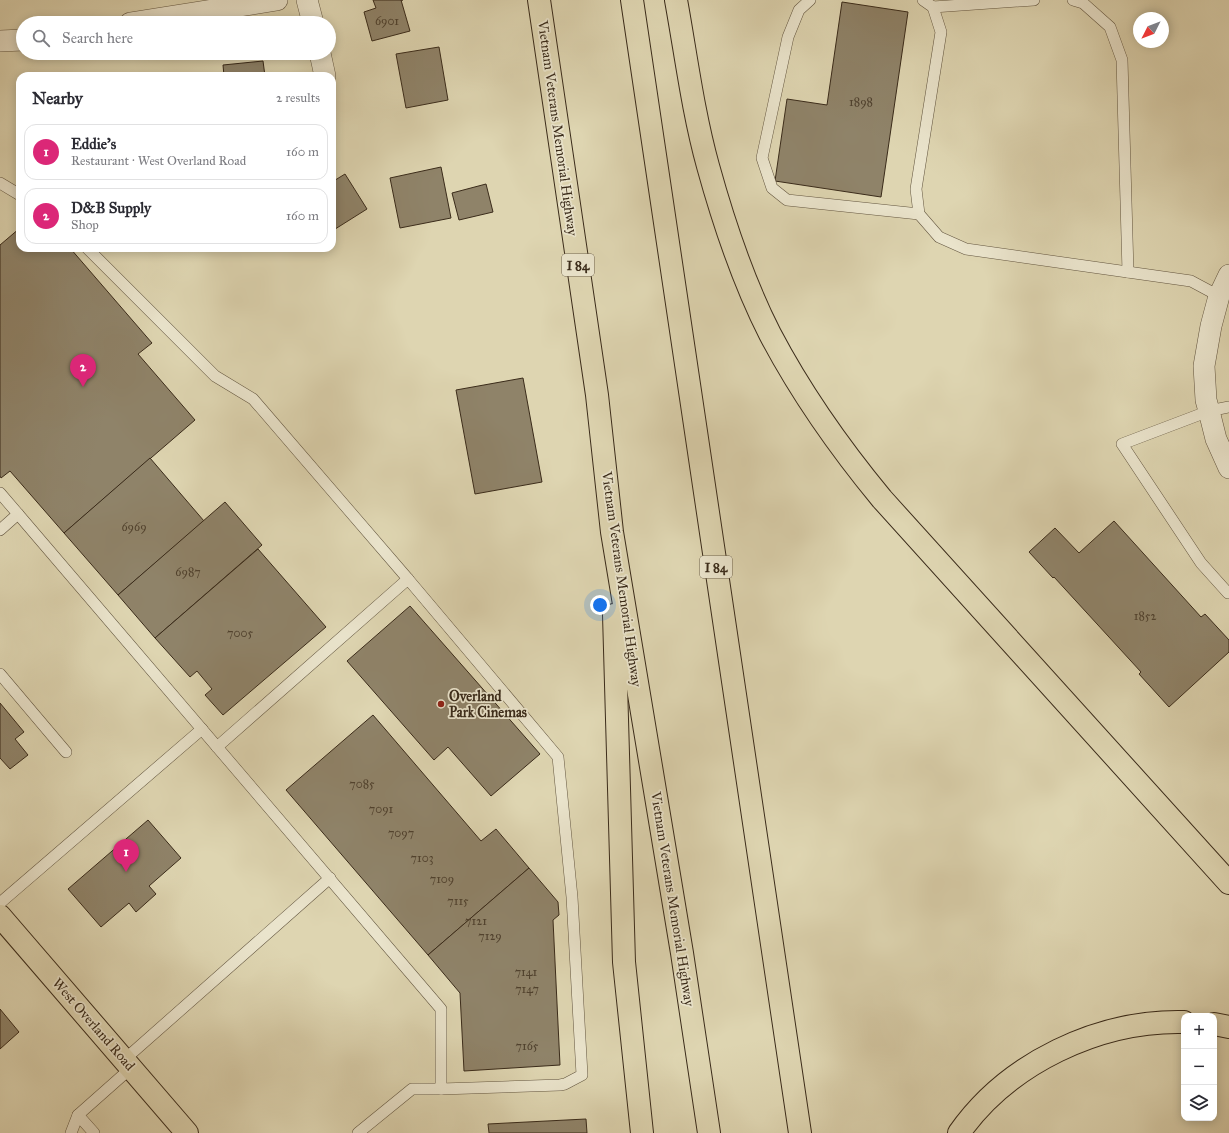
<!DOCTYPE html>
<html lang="en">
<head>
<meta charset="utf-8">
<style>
	:root { --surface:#fff; --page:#f7f7f7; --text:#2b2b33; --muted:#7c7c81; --line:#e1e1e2; --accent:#db2777 }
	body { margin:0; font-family:"IM FELL Great Primer",serif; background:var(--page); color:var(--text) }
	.controls { position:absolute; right:12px; bottom:12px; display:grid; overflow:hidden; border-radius:8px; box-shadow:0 2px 10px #0003 }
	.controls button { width:36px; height:36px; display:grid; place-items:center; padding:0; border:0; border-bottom:1px solid var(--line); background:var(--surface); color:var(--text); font:20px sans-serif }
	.compass { position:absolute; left:1133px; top:12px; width:36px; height:36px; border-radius:50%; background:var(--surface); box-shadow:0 2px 10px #0003; rotate:228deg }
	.you { position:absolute; left:600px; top:605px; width:14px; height:14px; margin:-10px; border:3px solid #fff; border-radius:50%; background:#1a73e8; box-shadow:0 0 0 6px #1a73e833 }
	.badge { display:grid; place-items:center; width:26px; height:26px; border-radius:50%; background:var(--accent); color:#fff; font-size:13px; font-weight:700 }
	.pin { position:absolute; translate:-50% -33px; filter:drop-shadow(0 1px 2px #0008) }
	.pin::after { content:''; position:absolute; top:21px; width:14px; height:12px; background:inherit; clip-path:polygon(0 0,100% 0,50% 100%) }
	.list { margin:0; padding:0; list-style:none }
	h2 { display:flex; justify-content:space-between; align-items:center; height:52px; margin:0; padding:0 16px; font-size:17px }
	h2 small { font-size:13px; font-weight:400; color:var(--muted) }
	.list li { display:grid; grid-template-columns:26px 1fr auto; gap:12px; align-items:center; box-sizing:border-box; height:56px; margin:0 8px 8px; padding:0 8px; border:1px solid var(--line); border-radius:12px }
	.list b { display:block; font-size:15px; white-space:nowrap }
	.list p { margin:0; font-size:13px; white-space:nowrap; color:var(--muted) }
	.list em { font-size:13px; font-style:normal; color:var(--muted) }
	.icon { flex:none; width:22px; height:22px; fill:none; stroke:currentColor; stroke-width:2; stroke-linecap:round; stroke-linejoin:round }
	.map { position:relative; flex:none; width:1229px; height:1133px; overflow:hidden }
	.search { position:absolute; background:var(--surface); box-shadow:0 2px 10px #0003; left:16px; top:16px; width:320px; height:44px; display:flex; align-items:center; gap:10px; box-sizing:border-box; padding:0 14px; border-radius:22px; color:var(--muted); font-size:15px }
	.panel { position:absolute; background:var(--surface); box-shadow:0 2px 10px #0003; left:16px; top:72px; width:320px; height:180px; border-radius:12px }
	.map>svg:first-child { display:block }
	.building { fill:#8f8369; stroke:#3a2b1a }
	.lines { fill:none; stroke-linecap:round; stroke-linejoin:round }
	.service-casing { stroke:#635640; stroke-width:12 }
	.minor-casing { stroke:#635640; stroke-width:22 }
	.primary-casing { stroke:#3a2b1a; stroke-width:24 }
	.motorway-casing { stroke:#3a2b1a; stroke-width:24 }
	.service { stroke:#eae4cc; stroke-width:11 }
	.minor { stroke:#eae4cc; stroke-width:21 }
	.primary { stroke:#ded5b1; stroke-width:22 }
	.motorway { stroke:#ded5b1; stroke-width:22 }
	.poi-dot { fill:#8f2418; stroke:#eae4cc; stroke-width:1.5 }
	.labels { text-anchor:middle; stroke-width:3.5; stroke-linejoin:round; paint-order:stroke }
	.number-label { font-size:12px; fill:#4f412e }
	.shield { fill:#eae4cc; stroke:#6f624f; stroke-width:1 }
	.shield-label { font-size:13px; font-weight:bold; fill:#3a2b1a }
	.street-label { font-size:14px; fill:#3a2b1a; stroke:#eae4cc }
	.poi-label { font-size:14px; font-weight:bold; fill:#3a2b1a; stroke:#eae4cc; text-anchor:start }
</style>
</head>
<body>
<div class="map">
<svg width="1229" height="1133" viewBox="0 0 1229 1133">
	<rect width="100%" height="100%" fill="#ded5b1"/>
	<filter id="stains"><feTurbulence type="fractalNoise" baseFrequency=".005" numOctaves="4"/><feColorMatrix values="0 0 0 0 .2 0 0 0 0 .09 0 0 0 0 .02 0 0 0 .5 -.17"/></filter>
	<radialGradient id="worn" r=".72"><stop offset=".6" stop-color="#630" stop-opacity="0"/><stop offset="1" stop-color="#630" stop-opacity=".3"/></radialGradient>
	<!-- building -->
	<g class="building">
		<path d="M373 0H403H401L410 31 372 41 364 12 376 8Z"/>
		<path d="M842 2 908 12 881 197 775 181 787 99 827 105Z"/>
		<path d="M439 47 448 100 406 108 396 54Z"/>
		<path d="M263 61 265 76H224L223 65Z"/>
		<path d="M441 167 451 218 400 228 390 178Z"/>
		<path d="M345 174 367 209 332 231V182Z"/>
		<path d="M486 184 493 212 459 220 452 193Z"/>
		<path d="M20 228V248H48L51 252 55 248H70L152 343 138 354 195 420 64 533 10 471 1 478 0 476V245Z"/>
		<path d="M523 378 542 482 475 494 456 390Z"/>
		<path d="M150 458 204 521 118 595 64 533Z"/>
		<path d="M225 502 262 545 155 638 118 595Z"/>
		<path d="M1114 521 1201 617 1205 614 1229 640V652L1169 707 1139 674 1141 672 1054 577 1053 578 1029 552 1055 528 1079 553Z"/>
		<path d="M258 549 326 627 223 715 205 695 212 689 197 671 190 677 155 638Z"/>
		<path d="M410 606 540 754 491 796 448 747 434 760 347 661Z"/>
		<path d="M0 703 24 732 15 739 28 755 10 769 0 758Z"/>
		<path d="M373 715 481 841 496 829 529 868 428 955 286 790Z"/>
		<path d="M148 820 181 858 149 886 156 894 136 912 129 903 101 927 68 889Z"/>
		<path d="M529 868 558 902 559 915 553 920 560 1065 464 1071 460 993 428 955Z"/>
		<path d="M0 1009 19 1032 0 1049Z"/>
		<path d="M586 1119 587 1133H489L488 1124Z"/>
	</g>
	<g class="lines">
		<!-- service casing -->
		<g class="service-casing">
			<g id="service">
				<path d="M810 0 799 10 788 37 762 158 772 188 787 200 919 214"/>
				<path d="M923 0 933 7 941 32 916 189 919 214 939 237 966 249 1191 281 1219 296"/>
				<path d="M1073 0 1083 3 1110 27 1122 60 1128 272"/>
				<path d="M933 7 1034 0"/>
				<path d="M0 183 20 195"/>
				<path d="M87 248 215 376 253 399 408 579"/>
				<path d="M1229 407 1209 411 1122 444 1201 563 1228 593 1229 592"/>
				<path d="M0 493 18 514 0 530"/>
				<path d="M18 514 441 1009V1089H412L358 1133"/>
				<path d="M0 674 66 752"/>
				<path d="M217 747 408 579 558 757 572 897 582 1075 565 1084 560 1085 441 1089"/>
				<path d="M0 903 202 729"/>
				<path d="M124 1060 330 878"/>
				<path d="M71 1133 78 1115"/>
				<path d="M94 1133 78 1115 131 1068"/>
			</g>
		</g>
		<!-- minor casing -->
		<g class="minor-casing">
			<g id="minor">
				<path d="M307 0 313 23"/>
				<path d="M130 23 277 0"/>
				<path d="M0 41 23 40"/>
				<path d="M320 53 325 76"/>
				<path d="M1229 275 1219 296 1211 326 1204 366 1206 400 1209 411 1216 439 1229 468"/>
			</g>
		</g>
		<!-- primary casing -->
		<g class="primary-casing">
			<path id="primary" d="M0 916 187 1133"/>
		</g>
		<!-- motorway casing -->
		<g class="motorway-casing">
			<g id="motorway">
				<path d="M539 0 597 395 612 532 682 953 709 1133"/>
				<path d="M632 0 800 1133"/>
				<path d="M676 0C686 55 693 112 708 166 724 224 743 281 770 334 801 393 839 447 882 499L1229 883"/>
				<path d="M614 615 624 962 642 1133"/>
				<path d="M1214 1024 1229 1027"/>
				<path d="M959 1133C1008 1063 1099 1020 1184 1022"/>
			</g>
		</g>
		<!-- service -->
		<use href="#service" class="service"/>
		<!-- minor -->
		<use href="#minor" class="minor"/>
		<!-- primary -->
		<use href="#primary" class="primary"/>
		<!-- motorway -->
		<use href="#motorway" class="motorway"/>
	</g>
	<!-- markers -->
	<circle class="poi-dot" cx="441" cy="704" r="4"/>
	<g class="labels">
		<!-- number labels -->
		<g class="number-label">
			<text x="387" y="25">6901</text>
			<text x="861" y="106">1898</text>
			<text x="134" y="531">6969</text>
			<text x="188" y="576">6987</text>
			<text x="1145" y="620">1852</text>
			<text x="240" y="637">7005</text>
			<text x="362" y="788">7085</text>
			<text x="381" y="813">7091</text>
			<text x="401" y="837">7097</text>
			<text x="422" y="862">7103</text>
			<text x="442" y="883">7109</text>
			<text x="458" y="905">7115</text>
			<text x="476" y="925">7121</text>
			<text x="490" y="940">7129</text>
			<text x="526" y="976">7141</text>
			<text x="527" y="993">7147</text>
			<text x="527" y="1050">7165</text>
		</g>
		<!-- shield labels -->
		<g class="shield">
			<rect x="562" y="254" width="32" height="22" rx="3"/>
			<rect x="700" y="556" width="32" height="22" rx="3"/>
		</g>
		<g class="shield-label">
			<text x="578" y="270">I 84</text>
			<text x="716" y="572">I 84</text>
		</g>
		<!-- street labels -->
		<g class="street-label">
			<text transform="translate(558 128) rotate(82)" y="5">Vietnam Veterans Memorial Highway</text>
			<text transform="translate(622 579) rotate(82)" y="5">Vietnam Veterans Memorial Highway</text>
			<text transform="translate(673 899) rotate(81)" y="5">Vietnam Veterans Memorial Highway</text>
			<text transform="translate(94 1024) rotate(49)" y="5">West Overland Road</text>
		</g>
		<!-- poi labels -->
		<g class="poi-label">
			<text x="449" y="701">Overland<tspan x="449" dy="16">Park Cinemas</tspan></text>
		</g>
	</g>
	<rect width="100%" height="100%" filter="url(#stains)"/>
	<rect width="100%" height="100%" fill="url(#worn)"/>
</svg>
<div class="controls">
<button>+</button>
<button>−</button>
<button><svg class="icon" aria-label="layers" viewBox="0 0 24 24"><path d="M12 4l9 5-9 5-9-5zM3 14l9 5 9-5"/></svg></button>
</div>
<svg class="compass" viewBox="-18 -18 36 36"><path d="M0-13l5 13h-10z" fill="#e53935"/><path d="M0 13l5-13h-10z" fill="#7c7c81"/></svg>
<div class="you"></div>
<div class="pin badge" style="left:126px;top:872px">1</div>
<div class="pin badge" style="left:83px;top:387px">2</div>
<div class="search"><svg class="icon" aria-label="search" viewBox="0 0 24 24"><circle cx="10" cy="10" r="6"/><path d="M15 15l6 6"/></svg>Search here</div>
<section class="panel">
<h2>Nearby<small>2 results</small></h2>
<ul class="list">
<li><span class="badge">1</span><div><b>Eddie's</b><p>Restaurant · West Overland Road</p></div><em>160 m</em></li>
<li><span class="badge">2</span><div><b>D&amp;B Supply</b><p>Shop</p></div><em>160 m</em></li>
</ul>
</section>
</div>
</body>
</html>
